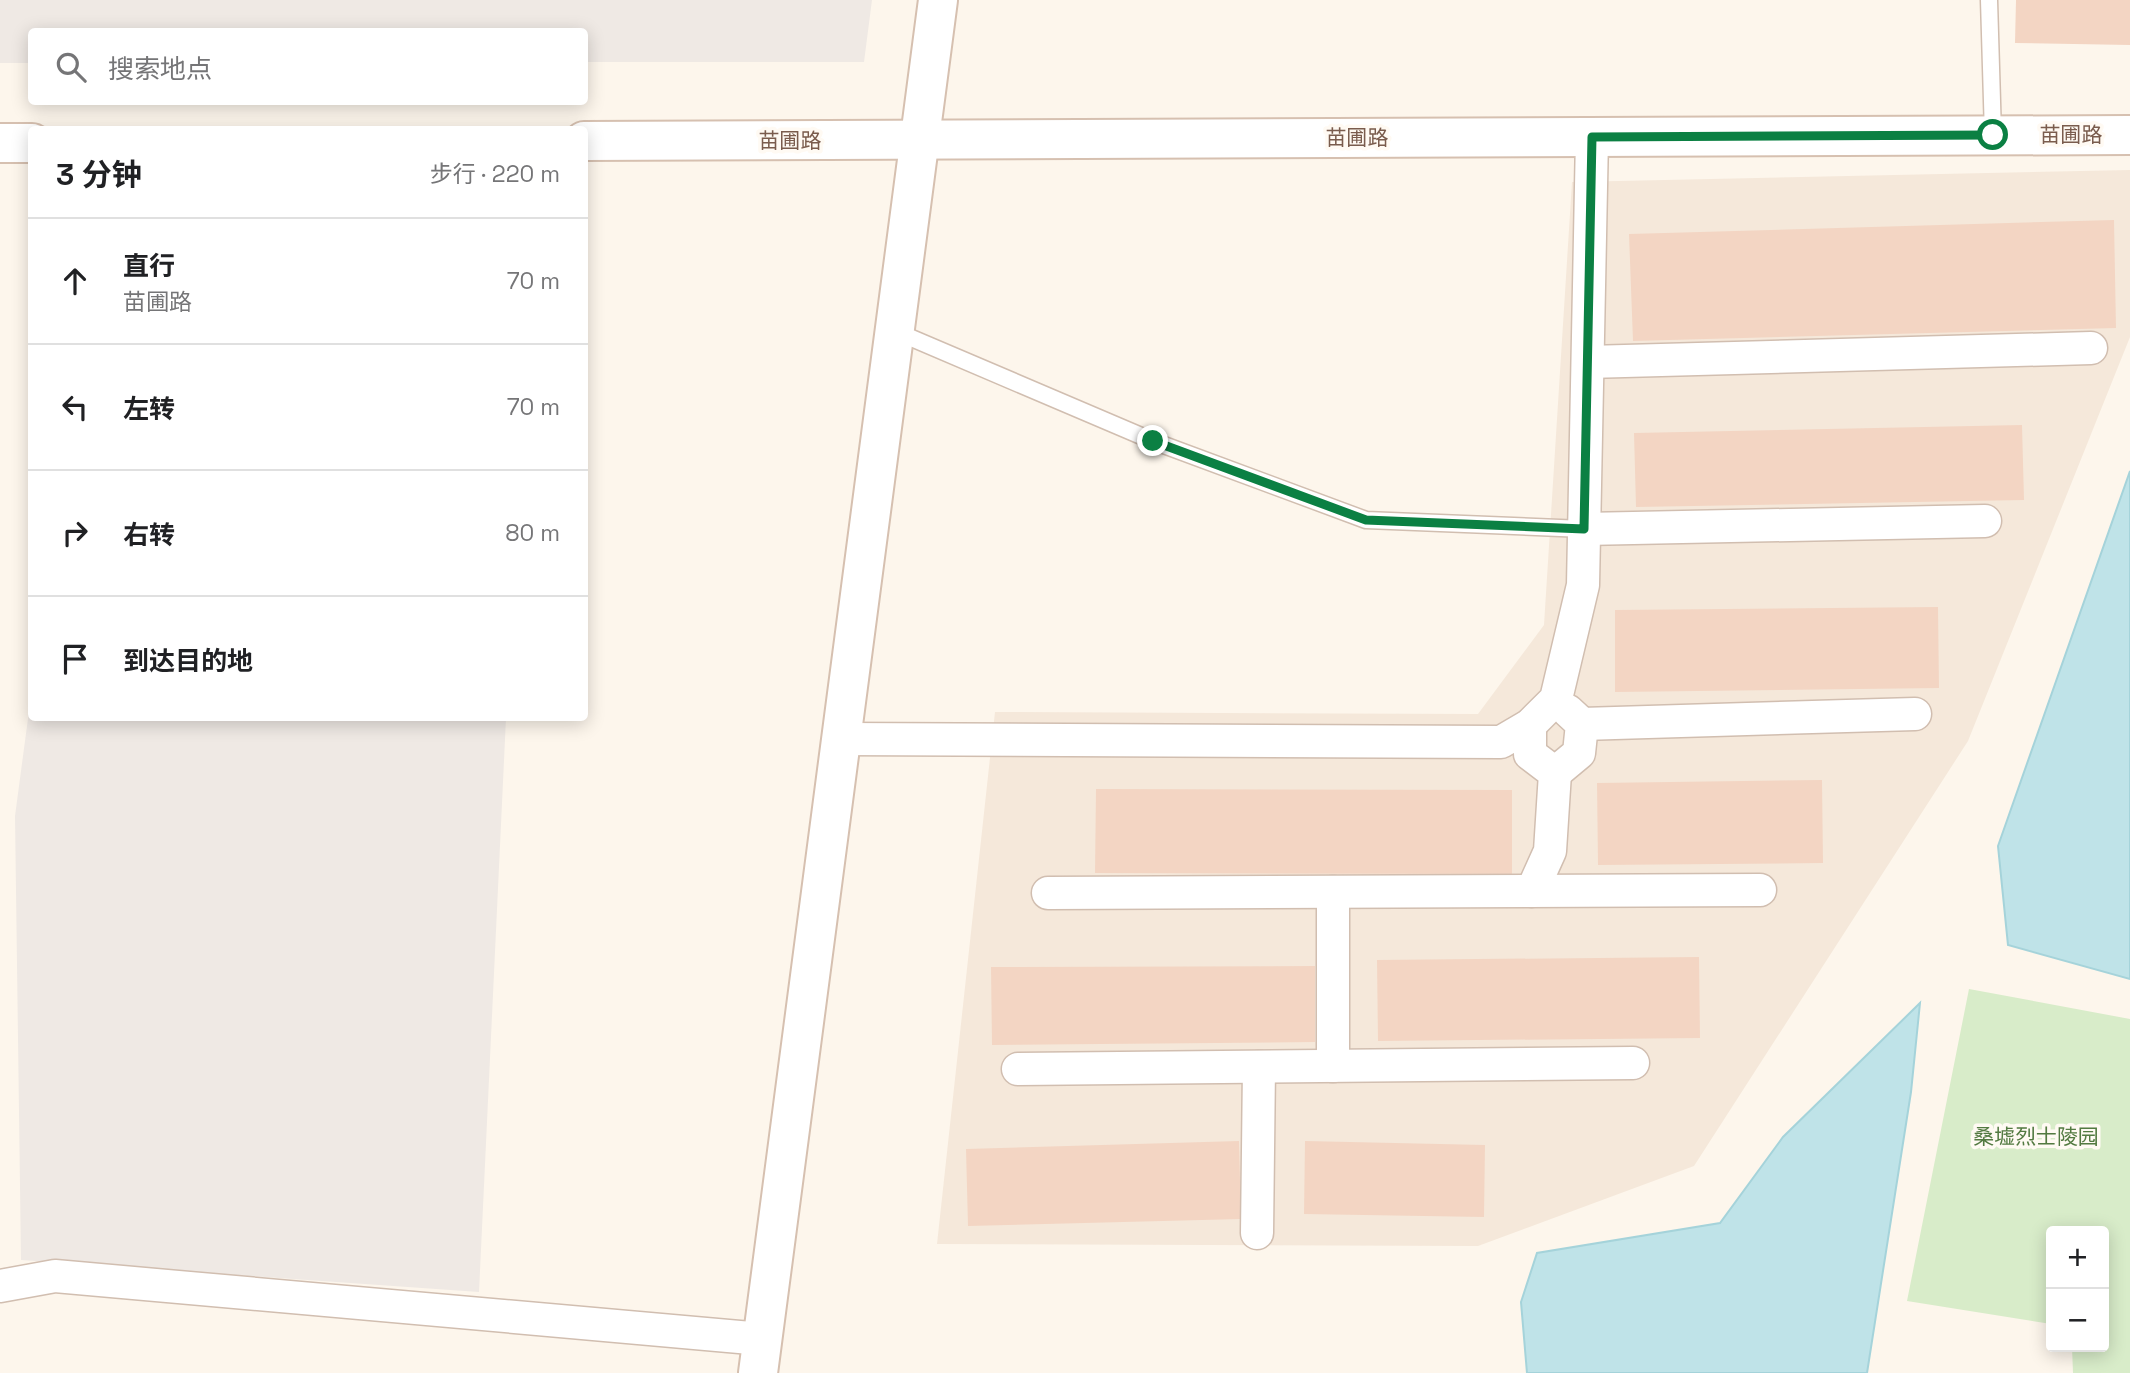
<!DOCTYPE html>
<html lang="zh">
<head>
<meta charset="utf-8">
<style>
	:root { --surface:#fff; --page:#f6f6f6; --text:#202124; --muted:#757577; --line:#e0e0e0 }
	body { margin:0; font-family:"Space Grotesk","Noto Sans SC",sans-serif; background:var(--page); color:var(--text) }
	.controls { position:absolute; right:21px; bottom:21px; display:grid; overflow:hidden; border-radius:7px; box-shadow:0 4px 18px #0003 }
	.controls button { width:63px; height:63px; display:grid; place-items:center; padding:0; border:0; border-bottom:2px solid var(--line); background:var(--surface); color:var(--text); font:35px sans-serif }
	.stop { position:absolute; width:21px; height:21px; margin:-16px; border:5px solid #0b8043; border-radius:50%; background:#fff }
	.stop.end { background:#0b8043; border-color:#fff; box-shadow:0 2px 7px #0008 }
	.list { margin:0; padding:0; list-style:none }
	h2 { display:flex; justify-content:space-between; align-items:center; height:91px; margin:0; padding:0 28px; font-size:30px }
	h2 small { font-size:23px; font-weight:400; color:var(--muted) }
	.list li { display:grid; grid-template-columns:46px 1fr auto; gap:21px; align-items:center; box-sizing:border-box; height:126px; padding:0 28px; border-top:2px solid var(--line) }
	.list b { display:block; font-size:26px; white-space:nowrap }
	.list p { margin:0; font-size:23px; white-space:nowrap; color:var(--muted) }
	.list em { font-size:23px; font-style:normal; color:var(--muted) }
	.icon { flex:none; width:38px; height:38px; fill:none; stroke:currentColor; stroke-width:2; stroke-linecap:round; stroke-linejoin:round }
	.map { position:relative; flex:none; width:2130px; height:1373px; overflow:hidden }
	.search { position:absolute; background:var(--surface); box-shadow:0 4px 18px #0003; left:28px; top:28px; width:560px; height:77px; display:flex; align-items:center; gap:18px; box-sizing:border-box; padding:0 24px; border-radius:7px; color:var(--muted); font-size:26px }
	.panel { position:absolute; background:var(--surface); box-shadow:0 4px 18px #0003; left:28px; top:126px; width:560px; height:595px; border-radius:7px }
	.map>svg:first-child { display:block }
	.residential { fill:#f5e8da }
	.industrial { fill:#efe9e4 }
	.green { fill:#d8ecc9 }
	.water { fill:#bfe3e8; stroke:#a5d3da; stroke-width:2 }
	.building { fill:#f3d5c3 }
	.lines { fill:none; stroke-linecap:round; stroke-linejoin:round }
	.lane-casing { stroke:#d1beb0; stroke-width:19 }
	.street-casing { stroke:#d1beb0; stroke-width:35 }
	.secondary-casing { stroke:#d6c0b0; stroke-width:42 }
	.lane { stroke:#fff; stroke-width:16 }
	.street { stroke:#fff; stroke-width:32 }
	.secondary { stroke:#fff; stroke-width:38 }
	.route { stroke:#0b8043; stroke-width:9 }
	.labels { text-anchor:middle; stroke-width:7; stroke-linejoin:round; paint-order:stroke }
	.street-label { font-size:21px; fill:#7a5c4d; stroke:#fffaf3 }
	.park-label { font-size:21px; fill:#537a41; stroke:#fffaf3 }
</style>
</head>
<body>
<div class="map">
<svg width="2130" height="1373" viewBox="0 0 2130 1373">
	<rect width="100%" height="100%" fill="#fdf6ec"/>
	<!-- residential -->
	<path class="residential" d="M2130 170V337L1968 741 1694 1166 1478 1246 937 1244 995 712 1478 714 1544 625 1572 182Z"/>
	<!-- industrial -->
	<g class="industrial">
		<path d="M0 0H872L864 62H585L584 32H32L31 63H0Z"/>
		<path d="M31 696 32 718H506L479 1292 21 1260 15 816Z"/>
	</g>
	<!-- green -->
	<path class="green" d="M1969 989 2130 1019V1373H2073L2072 1347H2104V1231H2051V1324L1907 1301Z"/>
	<!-- water -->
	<g class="water">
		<path d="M2130 471V979L2008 945 1998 846Z"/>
		<path d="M1920 1003 1911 1092 1867 1373H1527L1521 1302 1537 1253 1720 1223 1783 1137Z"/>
	</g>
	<!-- building -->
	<g class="building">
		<path d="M2016 0H2130V45L2015 43Z"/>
		<path d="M2114 220 2116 328 1633 341 1629 234Z"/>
		<path d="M2022 425 2024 500 1636 507 1634 433Z"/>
		<path d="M1938 607 1939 688 1615 692V610Z"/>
		<path d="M1822 780 1823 863 1598 865 1597 783Z"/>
		<path d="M1096 789 1512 790V874L1095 873Z"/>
		<path d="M1699 957 1700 1038 1378 1041 1377 960Z"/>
		<path d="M1315 966V1042L992 1045 991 967Z"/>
		<path d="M1239 1141 1241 1219 968 1226 966 1149Z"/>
		<path d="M1305 1141 1485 1145 1484 1217 1304 1214Z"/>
	</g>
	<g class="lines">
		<!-- lane casing -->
		<g class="lane-casing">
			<g id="lane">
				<path d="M1989 0 1993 135"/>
				<path d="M895 331 1153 441 1366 520 1584 529"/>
			</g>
		</g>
		<!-- street casing -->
		<g class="street-casing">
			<g id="street">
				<path d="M1588 362 2091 348"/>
				<path d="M1584 529 1985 521"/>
				<path d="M1582 724 1915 714"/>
				<path d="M1530 725V754L1555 773 1550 851 1532 891"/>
				<path d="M841 739 1501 742 1530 725 1556 699 1583 585 1592 137"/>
				<path d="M1555 773 1579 753 1582 724 1568 711"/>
				<path d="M1333 892V1066"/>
				<path d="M1048 893 1760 890"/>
				<path d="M1018 1069 1633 1063"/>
				<path d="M1257 1233 1259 1067"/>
				<path d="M0 1286 55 1276 762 1339"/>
			</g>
		</g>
		<!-- secondary casing -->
		<g class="secondary-casing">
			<g id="secondary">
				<path d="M584 141 2130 135"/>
				<path d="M0 143H32"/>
				<path d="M758 1373 938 0"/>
			</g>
		</g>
		<!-- lane -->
		<use href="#lane" class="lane"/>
		<!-- street -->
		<use href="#street" class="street"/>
		<!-- secondary -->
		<use href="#secondary" class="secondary"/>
	</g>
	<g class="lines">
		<!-- route -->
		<path class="route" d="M1153 441 1366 520 1584 529 1592 137 1993 135"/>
	</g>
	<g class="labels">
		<!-- street labels -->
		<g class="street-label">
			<text x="2071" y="142">苗圃路</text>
			<text x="1357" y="145">苗圃路</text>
			<text x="790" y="148">苗圃路</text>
		</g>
		<!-- park labels -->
		<g class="park-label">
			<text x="2036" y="1144">桑墟烈士陵园</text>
		</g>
	</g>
</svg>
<div class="controls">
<button>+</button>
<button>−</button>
</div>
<div class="stop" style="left:1993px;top:135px"></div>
<div class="stop end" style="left:1153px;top:441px"></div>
<div class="search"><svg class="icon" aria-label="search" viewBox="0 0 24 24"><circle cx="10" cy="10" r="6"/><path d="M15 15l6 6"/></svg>搜索地点</div>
<section class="panel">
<h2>3 分钟<small>步行 · 220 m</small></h2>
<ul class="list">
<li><svg class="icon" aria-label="ahead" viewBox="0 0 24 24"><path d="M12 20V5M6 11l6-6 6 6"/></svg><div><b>直行</b><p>苗圃路</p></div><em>70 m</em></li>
<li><svg class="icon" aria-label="left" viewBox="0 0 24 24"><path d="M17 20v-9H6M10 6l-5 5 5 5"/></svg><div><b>左转</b></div><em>70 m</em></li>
<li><svg class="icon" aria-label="right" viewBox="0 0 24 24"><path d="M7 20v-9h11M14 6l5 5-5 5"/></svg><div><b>右转</b></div><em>80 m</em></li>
<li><svg class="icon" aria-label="arrive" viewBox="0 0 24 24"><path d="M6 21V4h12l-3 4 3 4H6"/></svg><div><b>到达目的地</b></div></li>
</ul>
</section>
</div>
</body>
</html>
